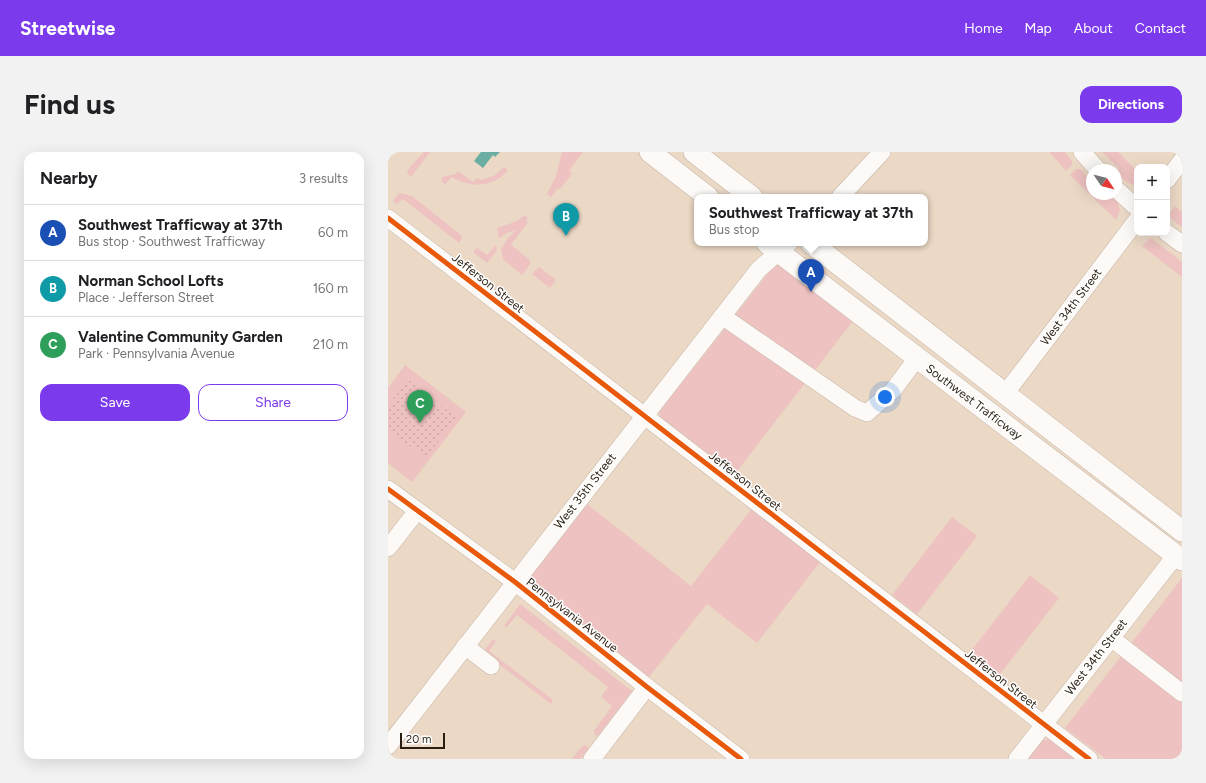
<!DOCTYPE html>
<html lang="en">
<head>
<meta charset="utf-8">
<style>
	:root { --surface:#fff; --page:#f2f2f2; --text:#202124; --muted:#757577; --line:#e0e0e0; --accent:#7c3aed }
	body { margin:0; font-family:Figtree,sans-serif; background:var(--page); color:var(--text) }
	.controls { position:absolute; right:12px; top:12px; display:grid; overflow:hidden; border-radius:8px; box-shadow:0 4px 16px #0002 }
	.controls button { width:36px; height:36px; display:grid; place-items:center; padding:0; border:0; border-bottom:1px solid var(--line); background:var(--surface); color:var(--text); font:20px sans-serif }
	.compass { position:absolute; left:698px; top:12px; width:36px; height:36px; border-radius:50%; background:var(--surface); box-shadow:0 4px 16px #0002; rotate:125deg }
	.scale { position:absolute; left:12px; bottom:10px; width:45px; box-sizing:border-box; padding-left:4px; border:2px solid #2a1e11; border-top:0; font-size:11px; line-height:14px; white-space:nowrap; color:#2a1e11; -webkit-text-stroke:3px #fff; paint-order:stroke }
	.you { position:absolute; left:497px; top:245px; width:14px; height:14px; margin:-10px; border:3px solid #fff; border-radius:50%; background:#1a73e8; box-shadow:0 0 0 6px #1a73e833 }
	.badge { display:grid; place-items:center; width:26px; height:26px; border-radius:50%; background:var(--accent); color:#fff; font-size:13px; font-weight:700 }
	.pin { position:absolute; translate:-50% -33px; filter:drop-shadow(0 1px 2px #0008) }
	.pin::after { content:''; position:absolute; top:21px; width:14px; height:12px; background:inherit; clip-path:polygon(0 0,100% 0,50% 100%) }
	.popup { position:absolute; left:306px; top:42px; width:234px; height:52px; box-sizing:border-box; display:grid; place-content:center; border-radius:8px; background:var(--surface); filter:drop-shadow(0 1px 3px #0005); font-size:13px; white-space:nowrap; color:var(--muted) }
	.popup b { font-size:15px; color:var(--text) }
	.popup::after { content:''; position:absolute; left:50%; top:100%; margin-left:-8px; border:8px solid transparent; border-top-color:var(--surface) }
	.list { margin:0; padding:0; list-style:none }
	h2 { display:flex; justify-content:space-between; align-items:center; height:52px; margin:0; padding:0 16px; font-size:17px }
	h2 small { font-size:13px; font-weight:400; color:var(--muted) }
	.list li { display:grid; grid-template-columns:26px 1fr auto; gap:12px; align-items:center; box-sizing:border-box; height:56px; padding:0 16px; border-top:1px solid var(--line) }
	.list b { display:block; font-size:15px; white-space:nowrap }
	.list p { margin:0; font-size:13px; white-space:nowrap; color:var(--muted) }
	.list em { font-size:13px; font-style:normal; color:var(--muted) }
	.actions { display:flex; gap:8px; padding:12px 16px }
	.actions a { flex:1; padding:9px 0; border:1px solid var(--accent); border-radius:12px; text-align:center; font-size:14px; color:var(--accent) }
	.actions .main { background:var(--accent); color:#fff }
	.map { position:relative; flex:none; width:794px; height:607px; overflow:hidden; border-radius:12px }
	header { display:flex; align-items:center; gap:24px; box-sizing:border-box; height:56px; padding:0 20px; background:var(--accent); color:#fff }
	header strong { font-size:19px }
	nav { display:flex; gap:22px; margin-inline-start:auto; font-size:14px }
	.intro { display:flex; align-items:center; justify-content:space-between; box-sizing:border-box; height:96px; padding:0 24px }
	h1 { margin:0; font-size:28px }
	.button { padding:10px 18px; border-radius:12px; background:var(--accent); color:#fff; font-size:14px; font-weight:700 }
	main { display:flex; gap:24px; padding:0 24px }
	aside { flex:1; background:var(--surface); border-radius:12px; box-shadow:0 4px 16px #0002 }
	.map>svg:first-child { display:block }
	.green { fill:#edc2c0 }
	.garden { fill:url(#garden-dots) }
	.water { fill:#6cada1 }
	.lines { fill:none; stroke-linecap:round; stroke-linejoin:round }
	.minor-casing { stroke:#c4b6a7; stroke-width:18 }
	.major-casing { stroke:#c4b6a7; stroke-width:22 }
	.minor { stroke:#fcf9f6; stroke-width:17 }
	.major { stroke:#fcf9f6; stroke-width:21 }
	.cycleway-casing { stroke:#fff; stroke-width:8 }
	.cycleway { stroke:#e8590c; stroke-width:5 }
	.labels { text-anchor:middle; stroke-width:3; stroke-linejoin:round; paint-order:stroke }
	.street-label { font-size:12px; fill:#2a1e11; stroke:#fff }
</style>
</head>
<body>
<header>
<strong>Streetwise</strong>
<nav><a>Home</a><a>Map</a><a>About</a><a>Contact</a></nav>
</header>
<div class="intro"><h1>Find us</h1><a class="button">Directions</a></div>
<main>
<aside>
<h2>Nearby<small>3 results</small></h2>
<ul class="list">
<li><span class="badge" style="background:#1a4fb4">A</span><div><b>Southwest Trafficway at 37th</b><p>Bus stop · Southwest Trafficway</p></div><em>60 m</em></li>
<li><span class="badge" style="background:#0f9aa8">B</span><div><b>Norman School Lofts</b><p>Place · Jefferson Street</p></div><em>160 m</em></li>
<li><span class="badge" style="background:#2e9e5b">C</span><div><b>Valentine Community Garden</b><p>Park · Pennsylvania Avenue</p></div><em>210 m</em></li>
</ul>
<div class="actions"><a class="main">Save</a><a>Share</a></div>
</aside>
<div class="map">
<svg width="794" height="607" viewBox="0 0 794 607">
	<defs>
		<pattern id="garden-dots" width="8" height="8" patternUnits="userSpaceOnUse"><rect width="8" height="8" fill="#edc2c0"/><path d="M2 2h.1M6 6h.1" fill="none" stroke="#cba6a4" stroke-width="1.8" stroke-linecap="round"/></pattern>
	</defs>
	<rect width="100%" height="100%" fill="#ebd8c5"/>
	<!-- green -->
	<g class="green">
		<path d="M36 0H42L23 25 19 21C21 13 31 7 36 0Z"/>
		<path d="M174 0H195L181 19 184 22 172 37 170 36 163 45 159 42 168 24Z"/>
		<path d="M661 0H677L684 9V13L678 19Z"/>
		<path d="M714 0H730L749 19V34C741 32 733 27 728 20L731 16Z"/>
		<path d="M116 15 120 18C105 36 83 36 64 25L57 32 54 30V25L68 22 70 19 85 30 89 26 93 28 106 24Z"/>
		<path d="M688 17H692L704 29V42H723L728 46 732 58 728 68 682 23Z"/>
		<path d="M11 41 24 44 73 83 74 86 71 91 15 47 9 52 5 49Z"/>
		<path d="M787 54 794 60V75C789 71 783 68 781 62Z"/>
		<path d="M137 63 140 66 138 68 140 70 123 93 142 108 141 110 143 111 134 123 115 107 113 97 120 86 128 78 118 81 111 87 109 76 127 70Z"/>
		<path d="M763 86 794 110V125L754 94Z"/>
		<path d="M108 93 109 98 99 111 85 100 89 96 99 103Z"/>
		<path d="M392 112 465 169 346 323 273 267 271 260 385 115Z"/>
		<path d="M151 115 168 128 162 136 144 122Z"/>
		<path d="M17 213 78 260 24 330 0 311V236Z"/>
		<path d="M199 352 303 434 365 355 433 409 369 491 319 452 261 525 144 432 142 425Z"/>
		<path d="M564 365 589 384 529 462 504 443Z"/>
		<path d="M642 423 671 446 609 526 580 503Z"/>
		<path d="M794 426V607H718L677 576Z"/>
		<path d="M132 452 244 539 210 584 207 583 206 579 224 554 213 545 220 535 129 463 119 475 116 474Z"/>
		<path d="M105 487 108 489 101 499 165 548 163 552 95 500Z"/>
		<path d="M662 587 687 607H639L654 588Z"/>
		<path d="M197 593 201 596 192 607H184L193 595Z"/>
	</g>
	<!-- garden -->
	<path class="garden" d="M20 228 69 266 37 306 0 277V253Z"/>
	<!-- water -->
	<path class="water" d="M93 0H112L107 5 105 3 95 16 86 9Z"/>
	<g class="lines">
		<!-- minor casing -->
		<g class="minor-casing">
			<g id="minor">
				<path d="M694 0 710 18"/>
				<path d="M779 28 794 8"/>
				<path d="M728 37 749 56"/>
				<path d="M452 45 494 0"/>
				<path d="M0 66 701 607"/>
				<path d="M779 81 794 92"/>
				<path d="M334 164 467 256 479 261 506 237 529 206"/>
				<path d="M617 242 749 68"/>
				<path d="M0 337 127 430 259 535 353 607"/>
				<path d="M0 396 29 359"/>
				<path d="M723 486 794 541"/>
				<path d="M77 494 103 514"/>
				<path d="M0 594 371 117 401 91"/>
				<path d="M204 607 259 535"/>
				<path d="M629 607 788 403"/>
			</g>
		</g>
		<!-- major casing -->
		<g class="major-casing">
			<g id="major">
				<path d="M262 0 320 45"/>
				<path d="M306 0 364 45"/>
				<path d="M379 91 794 408"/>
				<path d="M423 91 794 379"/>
			</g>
		</g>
		<!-- minor -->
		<use href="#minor" class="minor"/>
		<!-- major -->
		<use href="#major" class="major"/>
		<!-- cycleway casing -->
		<g class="cycleway-casing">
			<g id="cycleway">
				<path d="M0 66 701 607"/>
				<path d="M0 337 127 430 259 535 353 607"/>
			</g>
		</g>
		<!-- cycleway -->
		<use href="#cycleway" class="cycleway"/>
	</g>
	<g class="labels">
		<!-- street labels -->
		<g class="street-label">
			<text transform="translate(100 131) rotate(38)" y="4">Jefferson Street</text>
			<text transform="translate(683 155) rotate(-53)" y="4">West 34th Street</text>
			<text transform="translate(586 250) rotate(37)" y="4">Southwest Trafficway</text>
			<text transform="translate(357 329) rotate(38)" y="4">Jefferson Street</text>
			<text transform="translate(197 339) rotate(-52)" y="4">West 35th Street</text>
			<text transform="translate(184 463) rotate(38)" y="4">Pennsylvania Avenue</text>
			<text transform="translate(708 505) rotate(-52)" y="4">West 34th Street</text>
			<text transform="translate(613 527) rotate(38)" y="4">Jefferson Street</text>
		</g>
	</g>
</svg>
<div class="controls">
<button>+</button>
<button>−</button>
</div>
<svg class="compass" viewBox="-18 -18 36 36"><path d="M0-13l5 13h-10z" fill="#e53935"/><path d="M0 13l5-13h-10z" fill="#757577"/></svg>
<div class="scale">20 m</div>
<div class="you"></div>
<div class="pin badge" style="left:423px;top:140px;background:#1a4fb4">A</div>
<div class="popup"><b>Southwest Trafficway at 37th</b>Bus stop</div>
<div class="pin badge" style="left:178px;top:84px;background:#0f9aa8">B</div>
<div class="pin badge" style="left:32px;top:271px;background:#2e9e5b">C</div>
</div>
</main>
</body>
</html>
